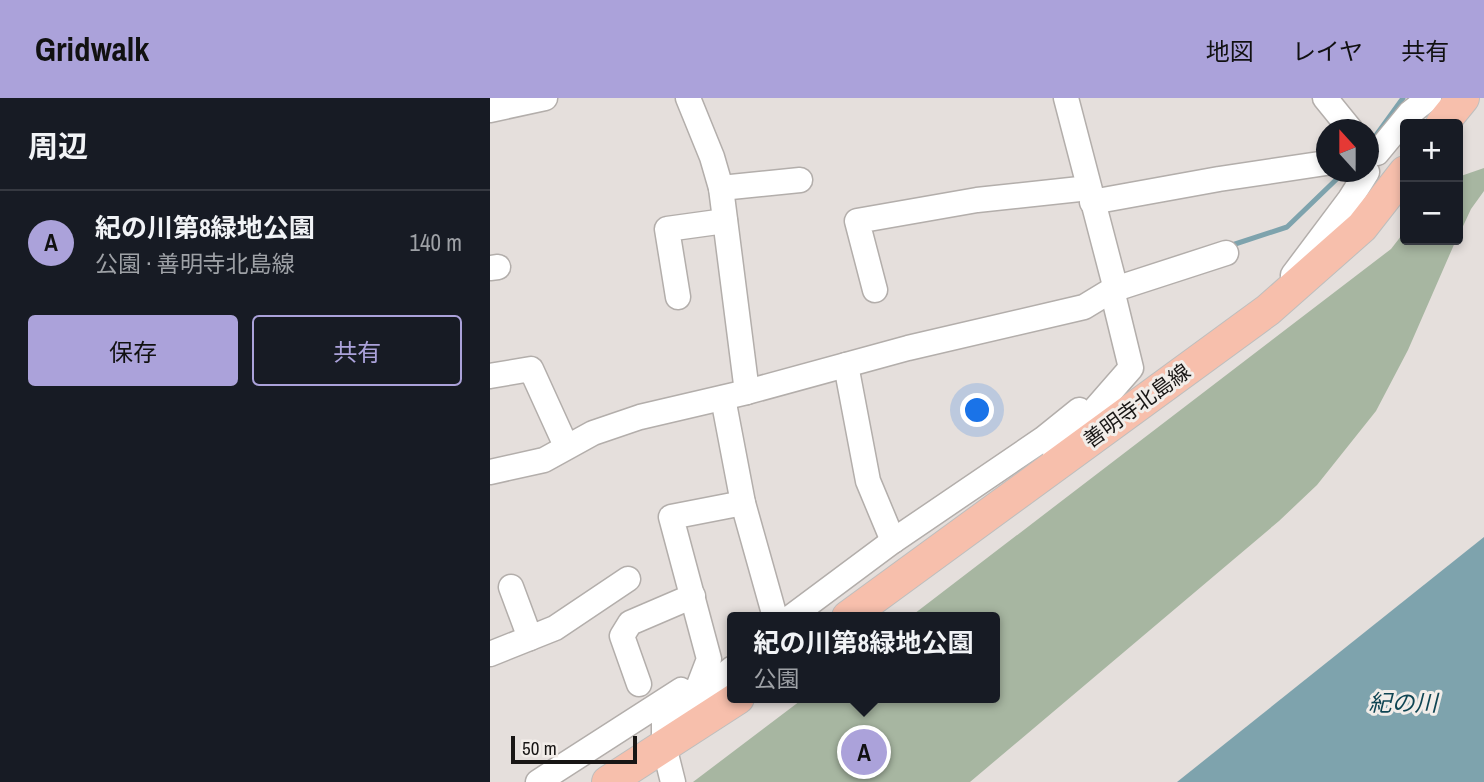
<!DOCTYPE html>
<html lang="ja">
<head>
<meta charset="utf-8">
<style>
	:root { --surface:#171b24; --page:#20242c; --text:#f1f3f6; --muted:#9ea1a6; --line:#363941; --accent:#aba2da }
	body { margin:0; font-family:"Archivo Narrow","Noto Sans JP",sans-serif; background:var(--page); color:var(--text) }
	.controls { position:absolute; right:21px; top:21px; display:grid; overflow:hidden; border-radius:7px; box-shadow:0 4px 10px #0003 }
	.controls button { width:63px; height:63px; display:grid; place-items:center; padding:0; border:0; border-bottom:2px solid var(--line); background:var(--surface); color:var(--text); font:35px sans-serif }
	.compass { position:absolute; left:826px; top:21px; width:63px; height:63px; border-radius:50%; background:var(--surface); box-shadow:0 4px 10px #0003; rotate:339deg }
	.scale { position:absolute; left:21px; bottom:18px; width:126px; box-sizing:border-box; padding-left:7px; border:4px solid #181615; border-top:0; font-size:19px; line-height:24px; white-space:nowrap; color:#181615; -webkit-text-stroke:5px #f2ede9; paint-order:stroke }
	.you { position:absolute; left:488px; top:313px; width:24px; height:24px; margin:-18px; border:5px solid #fff; border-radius:50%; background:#1a73e8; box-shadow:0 0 0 10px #1a73e833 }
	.badge { display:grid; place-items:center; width:46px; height:46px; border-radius:50%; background:var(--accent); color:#111; font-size:23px; font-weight:700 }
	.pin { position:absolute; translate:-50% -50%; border:4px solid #fff; box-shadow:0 2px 7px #0006 }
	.popup { position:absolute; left:237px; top:514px; width:273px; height:91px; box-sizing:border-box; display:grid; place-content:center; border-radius:7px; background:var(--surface); filter:drop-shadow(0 2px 5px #0005); font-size:23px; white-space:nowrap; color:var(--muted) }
	.popup b { font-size:26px; color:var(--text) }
	.popup::after { content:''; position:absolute; left:50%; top:100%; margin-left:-14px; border:14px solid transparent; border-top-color:var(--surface) }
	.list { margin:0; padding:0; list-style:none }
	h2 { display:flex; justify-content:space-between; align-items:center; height:91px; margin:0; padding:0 28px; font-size:30px }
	h2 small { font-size:23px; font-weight:400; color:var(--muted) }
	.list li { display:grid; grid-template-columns:46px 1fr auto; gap:21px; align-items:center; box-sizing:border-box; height:105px; padding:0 28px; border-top:2px solid var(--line) }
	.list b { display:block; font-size:26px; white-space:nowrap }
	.list p { margin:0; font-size:23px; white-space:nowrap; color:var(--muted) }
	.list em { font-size:23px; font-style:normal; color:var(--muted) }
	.actions { display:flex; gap:14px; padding:21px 28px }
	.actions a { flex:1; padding:16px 0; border:2px solid var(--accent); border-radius:7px; text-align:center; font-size:24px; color:var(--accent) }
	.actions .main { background:var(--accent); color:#111 }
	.map { position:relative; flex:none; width:994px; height:684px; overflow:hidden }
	header { display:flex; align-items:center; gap:42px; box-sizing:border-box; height:98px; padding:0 35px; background:var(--accent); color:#111 }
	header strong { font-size:33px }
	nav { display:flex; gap:38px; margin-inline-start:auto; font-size:24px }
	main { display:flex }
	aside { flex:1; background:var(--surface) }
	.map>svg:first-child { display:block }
	.green { fill:#a7b6a1 }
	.water { fill:#7ea3ad }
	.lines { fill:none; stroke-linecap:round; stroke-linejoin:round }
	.stream { stroke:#7ea3ad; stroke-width:5 }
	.minor-casing { stroke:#b3aeab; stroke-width:27 }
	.major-casing { stroke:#bebebd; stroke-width:34 }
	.minor { stroke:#fff; stroke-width:24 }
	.major { stroke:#f7bfac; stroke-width:32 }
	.labels { text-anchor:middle; stroke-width:6; stroke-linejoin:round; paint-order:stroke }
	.street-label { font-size:21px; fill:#181615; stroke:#f2ede9 }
	.water-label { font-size:23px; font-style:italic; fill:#0f4553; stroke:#f2ede9 }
</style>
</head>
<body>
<header>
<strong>Gridwalk</strong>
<nav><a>地図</a><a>レイヤ</a><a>共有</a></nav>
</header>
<main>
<aside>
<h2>周辺<small></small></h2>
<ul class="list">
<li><span class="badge">A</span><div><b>紀の川第8緑地公園</b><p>公園 · 善明寺北島線</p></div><em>140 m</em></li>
</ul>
<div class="actions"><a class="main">保存</a><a>共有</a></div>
</aside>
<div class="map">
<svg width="994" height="684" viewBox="0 0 994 684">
	<rect width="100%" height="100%" fill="#e5dfdc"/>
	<!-- green -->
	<g class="green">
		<path d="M994 70V93L981 111 968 139V79Z"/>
		<path d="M915 133V142H966L918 252 886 313 827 387 789 423 480 684H203L314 600H505V519H420L901 151Z"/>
	</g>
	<!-- water -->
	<path class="water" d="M994 439V684H687Z"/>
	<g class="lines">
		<!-- stream -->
		<g class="stream">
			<path d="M884 40 913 0"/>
			<path d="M739 148 797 129 854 74"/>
		</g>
		<!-- minor casing -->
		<g class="minor-casing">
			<g id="minor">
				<path d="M198 0 222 59 231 90 257 294"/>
				<path d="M835 0 861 32"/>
				<path d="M0 12 55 0"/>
				<path d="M887 55 920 15 939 0"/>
				<path d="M231 90 310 82"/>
				<path d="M602 104 729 81 836 65"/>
				<path d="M0 170 8 169"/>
				<path d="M803 177 860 101 877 74"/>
				<path d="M385 192 367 123 487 102 599 90"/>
				<path d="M188 199 177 131 235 123"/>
				<path d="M356 267 378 383 403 443"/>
				<path d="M0 278 41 271 76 348"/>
				<path d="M233 300 253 405 285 519"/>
				<path d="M565 357 641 270 622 192 625 187 623 180 576 0"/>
				<path d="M0 374 54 362 103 335 150 319 257 294 418 250 594 209 622 192 736 155"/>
				<path d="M21 489 40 540"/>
				<path d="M301 519 403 443 553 341 589 312"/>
				<path d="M0 556 65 530 138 481"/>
				<path d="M149 586 132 538 140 525 203 498"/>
				<path d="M48 684 191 592 204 600 219 561 181 419 253 405"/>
				<path d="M183 684 174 648V624L243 570"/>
			</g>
		</g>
		<!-- major casing -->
		<g class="major-casing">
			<g id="major">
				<path d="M952 26 973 0"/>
				<path d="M358 519 778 212 872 129 915 74"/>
				<path d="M118 684 248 600"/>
			</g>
		</g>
		<!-- minor -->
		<use href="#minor" class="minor"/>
		<!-- major -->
		<use href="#major" class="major"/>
	</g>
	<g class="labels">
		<!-- street labels -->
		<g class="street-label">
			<text transform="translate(647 308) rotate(-36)" y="7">善明寺北島線</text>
		</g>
		<!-- water labels -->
		<g class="water-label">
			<text x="913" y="613">紀の川</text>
		</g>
	</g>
</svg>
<div class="controls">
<button>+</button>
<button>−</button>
</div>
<svg class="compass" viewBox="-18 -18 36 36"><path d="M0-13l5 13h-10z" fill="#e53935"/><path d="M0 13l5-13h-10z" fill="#9ea1a6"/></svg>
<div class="scale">50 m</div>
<div class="you"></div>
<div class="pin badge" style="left:374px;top:654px">A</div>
<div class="popup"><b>紀の川第8緑地公園</b>公園</div>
</div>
</main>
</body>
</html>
